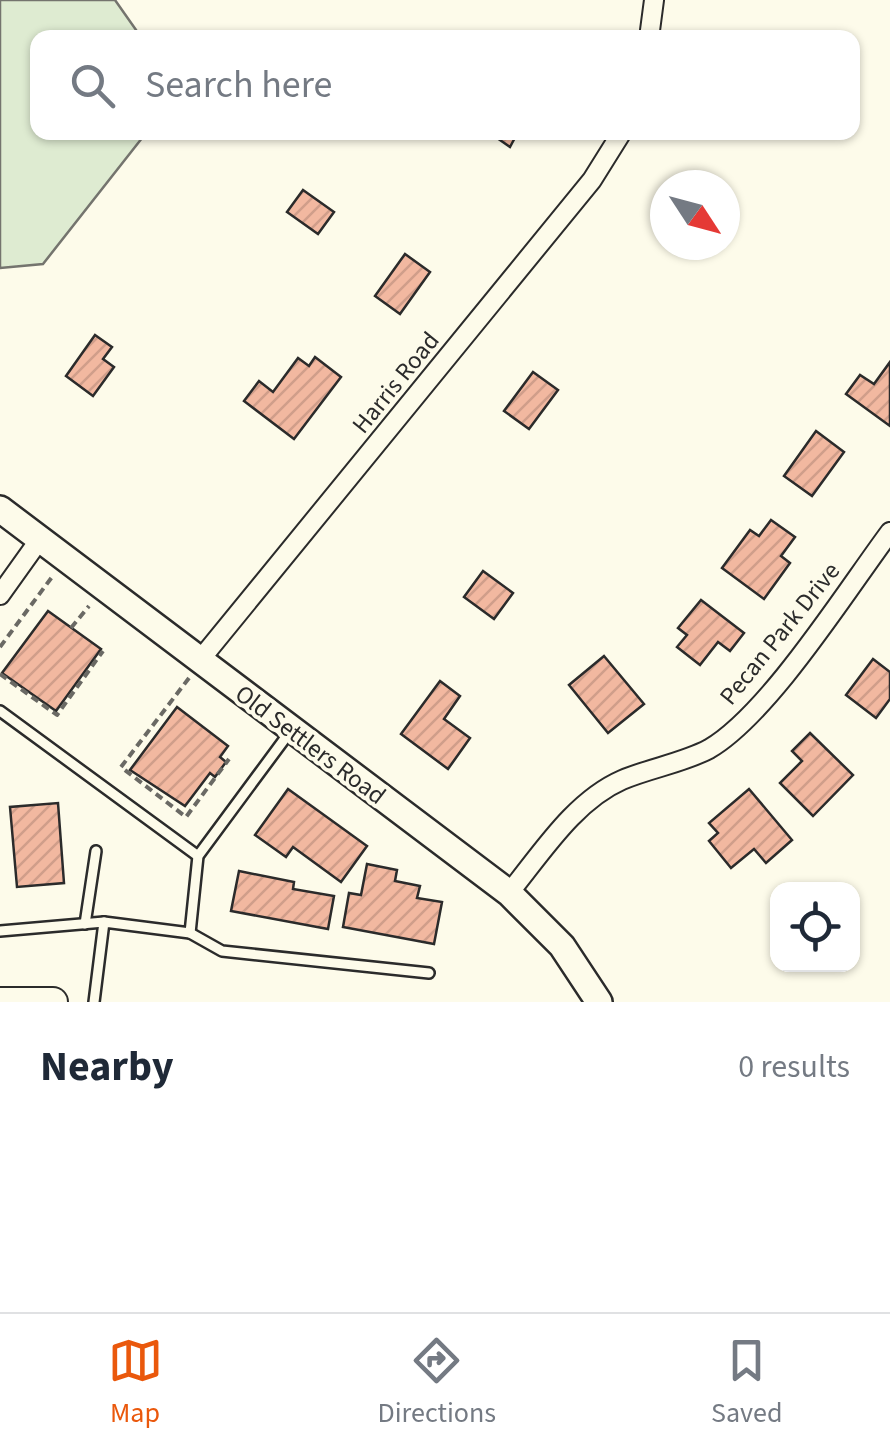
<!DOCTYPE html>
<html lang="en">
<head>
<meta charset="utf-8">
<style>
	:root { --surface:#fff; --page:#f2f2f3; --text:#1f2937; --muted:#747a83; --line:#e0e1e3; --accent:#ea580c }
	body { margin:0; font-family:"Source Sans 3",sans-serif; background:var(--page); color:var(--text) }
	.controls { position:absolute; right:30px; bottom:30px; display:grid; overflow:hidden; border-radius:20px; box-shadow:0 2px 8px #0004 }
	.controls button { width:90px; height:90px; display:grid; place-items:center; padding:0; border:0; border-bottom:2px solid var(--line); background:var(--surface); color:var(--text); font:50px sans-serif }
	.compass { position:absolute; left:650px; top:170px; width:90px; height:90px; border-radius:50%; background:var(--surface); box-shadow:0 2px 8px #0004; rotate:126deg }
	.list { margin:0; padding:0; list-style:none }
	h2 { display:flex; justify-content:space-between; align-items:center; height:130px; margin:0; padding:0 40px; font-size:42px }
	h2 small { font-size:32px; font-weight:400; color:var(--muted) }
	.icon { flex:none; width:55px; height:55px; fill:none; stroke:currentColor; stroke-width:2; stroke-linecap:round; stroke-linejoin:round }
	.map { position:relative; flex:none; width:890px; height:1002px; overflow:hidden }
	.search { position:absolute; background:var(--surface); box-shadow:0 2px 8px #0004; left:30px; right:30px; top:30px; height:110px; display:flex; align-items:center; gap:25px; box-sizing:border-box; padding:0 35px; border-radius:20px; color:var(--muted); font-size:38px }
	.sheet { height:310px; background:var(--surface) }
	nav { display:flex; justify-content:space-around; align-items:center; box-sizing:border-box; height:140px; border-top:2px solid var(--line); background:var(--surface); font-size:28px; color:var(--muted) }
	nav a { display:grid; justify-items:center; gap:5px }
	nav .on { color:var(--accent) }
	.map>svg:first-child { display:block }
	.green { fill:#deebd1; stroke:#74746e; stroke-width:2.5 }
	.building { fill:url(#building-hatch); stroke:#2b2b2b; stroke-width:2.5 }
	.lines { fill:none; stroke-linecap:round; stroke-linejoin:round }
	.lane-casing { stroke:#2b2b2b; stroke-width:14 }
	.street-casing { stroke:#2b2b2b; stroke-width:22 }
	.secondary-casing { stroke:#2b2b2b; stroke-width:30 }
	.primary-casing { stroke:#2b2b2b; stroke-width:32 }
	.path { stroke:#6a6964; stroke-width:4; stroke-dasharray:8 5; stroke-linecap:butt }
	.lane { stroke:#fdfbea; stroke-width:9 }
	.street { stroke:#fdfbea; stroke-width:18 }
	.secondary { stroke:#fdfbea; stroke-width:25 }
	.primary { stroke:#fdfbea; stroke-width:28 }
	.labels { text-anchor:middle; stroke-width:8; stroke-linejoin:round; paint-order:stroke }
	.street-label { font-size:25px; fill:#2b2b2b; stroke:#fdfbea }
</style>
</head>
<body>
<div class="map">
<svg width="890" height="1002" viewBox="0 0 890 1002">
	<defs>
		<pattern id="building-hatch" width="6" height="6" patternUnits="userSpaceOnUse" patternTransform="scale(2.5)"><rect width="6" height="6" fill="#f2b8a0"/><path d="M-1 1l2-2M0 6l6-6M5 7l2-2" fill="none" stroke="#d09e8a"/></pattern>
	</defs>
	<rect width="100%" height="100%" fill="#fdfbea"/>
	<!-- green -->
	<path class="green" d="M0 0H115L141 37 38 38V132L146 133 43 264 0 268Z"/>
	<!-- building -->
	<g class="building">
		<path d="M518 132 510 147 490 133V132Z"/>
		<path d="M303 190 334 212 318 234 287 212Z"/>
		<path d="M405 254 430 272 400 314 375 296Z"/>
		<path d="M95 335 112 347 103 359 114 367 93 396 66 376Z"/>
		<path d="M315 357 341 377 294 439 244 401 259 381 273 392 298 358 309 366Z"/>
		<path d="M890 362V426L846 394 860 375 874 384Z"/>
		<path d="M533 372 558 390 529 429 504 411Z"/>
		<path d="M816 431 844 452 812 496 784 476Z"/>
		<path d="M771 520 795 537 781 556 790 563 764 599 722 568 750 530 759 536Z"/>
		<path d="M483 571 513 593 494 619 464 597Z"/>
		<path d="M701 600 744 633 730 651 718 642 700 665 677 647 687 635 678 628Z"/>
		<path d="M48 611 101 649 56 711 2 673Z"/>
		<path d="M604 656 644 704 608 733 569 685Z"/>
		<path d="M873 659 890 672V699L876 718 846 695Z"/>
		<path d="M440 681 460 696 444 719 470 738 448 769 401 734Z"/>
		<path d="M177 707 228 746 220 757 226 762 215 777 210 773 185 806 130 770Z"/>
		<path d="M810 733 853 775 813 816 780 783 802 761 792 751Z"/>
		<path d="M288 789 367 846 341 882 293 847 286 857 255 835Z"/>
		<path d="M749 789 792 840 766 863 754 849 731 868 709 841 718 833 709 823Z"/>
		<path d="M58 803 64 883 17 887 10 807Z"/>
		<path d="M367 864 397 870 395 881 420 886 417 898 442 902 434 944 343 927 349 893 361 895Z"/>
		<path d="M239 871 294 882 293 889 334 896 328 929 231 911Z"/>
	</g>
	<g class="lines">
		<!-- lane casing -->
		<g class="lane-casing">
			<g id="lane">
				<path d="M0 711 198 856"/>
				<path d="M85 924 96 851"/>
				<path d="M0 931 104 922"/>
				<path d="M190 933 222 951 429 973"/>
				<path d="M94 1002 104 922 190 933 198 856 289 733"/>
			</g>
		</g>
		<!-- street casing -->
		<g class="street-casing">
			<g id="street">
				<path d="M649 38 654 0"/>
				<path d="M0 595 40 539"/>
				<path d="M200 660 592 180 622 132"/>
				<path d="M509 893C541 854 574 801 622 780 650 768 683 763 709 749 769 714 846 591 890 532"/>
			</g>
		</g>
		<!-- secondary casing -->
		<g class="secondary-casing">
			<path id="secondary" d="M0 509 509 893 562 946 599 1002"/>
		</g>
		<!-- primary casing -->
		<g class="primary-casing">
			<path id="primary" d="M0 1002H53"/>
		</g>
		<!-- path -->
		<g class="path">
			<path d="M71 628 89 606"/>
			<path d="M0 647 52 577"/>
			<path d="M0 674 57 715 103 651"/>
			<path d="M189 678 121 767 186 817 229 759"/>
		</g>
		<!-- lane -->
		<use href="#lane" class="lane"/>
		<!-- street -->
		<use href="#street" class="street"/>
		<!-- secondary -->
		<use href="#secondary" class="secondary"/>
		<!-- primary -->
		<use href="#primary" class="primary"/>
	</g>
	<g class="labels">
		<!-- street labels -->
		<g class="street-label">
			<text transform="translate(395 382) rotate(-51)" y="9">Harris Road</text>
			<text transform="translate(779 633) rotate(-51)" y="9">Pecan Park Drive</text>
			<text transform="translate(311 744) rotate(37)" y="9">Old Settlers Road</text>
		</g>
	</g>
</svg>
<div class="controls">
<button><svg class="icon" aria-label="locate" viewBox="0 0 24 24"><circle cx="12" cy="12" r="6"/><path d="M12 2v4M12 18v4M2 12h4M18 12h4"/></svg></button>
</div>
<svg class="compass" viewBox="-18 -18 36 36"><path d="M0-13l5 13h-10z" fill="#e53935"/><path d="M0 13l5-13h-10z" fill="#747a83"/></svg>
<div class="search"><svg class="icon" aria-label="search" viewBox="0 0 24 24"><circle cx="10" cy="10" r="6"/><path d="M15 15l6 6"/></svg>Search here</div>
</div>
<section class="sheet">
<h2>Nearby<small>0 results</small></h2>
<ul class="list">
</ul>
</section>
<nav>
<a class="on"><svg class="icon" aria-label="map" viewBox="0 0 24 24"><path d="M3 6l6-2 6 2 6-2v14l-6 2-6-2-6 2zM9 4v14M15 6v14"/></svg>Map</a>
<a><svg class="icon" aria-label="directions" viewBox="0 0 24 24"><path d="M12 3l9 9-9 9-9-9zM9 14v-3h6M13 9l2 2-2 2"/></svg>Directions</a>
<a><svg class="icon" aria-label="saved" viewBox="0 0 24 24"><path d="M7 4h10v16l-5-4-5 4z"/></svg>Saved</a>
</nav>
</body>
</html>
